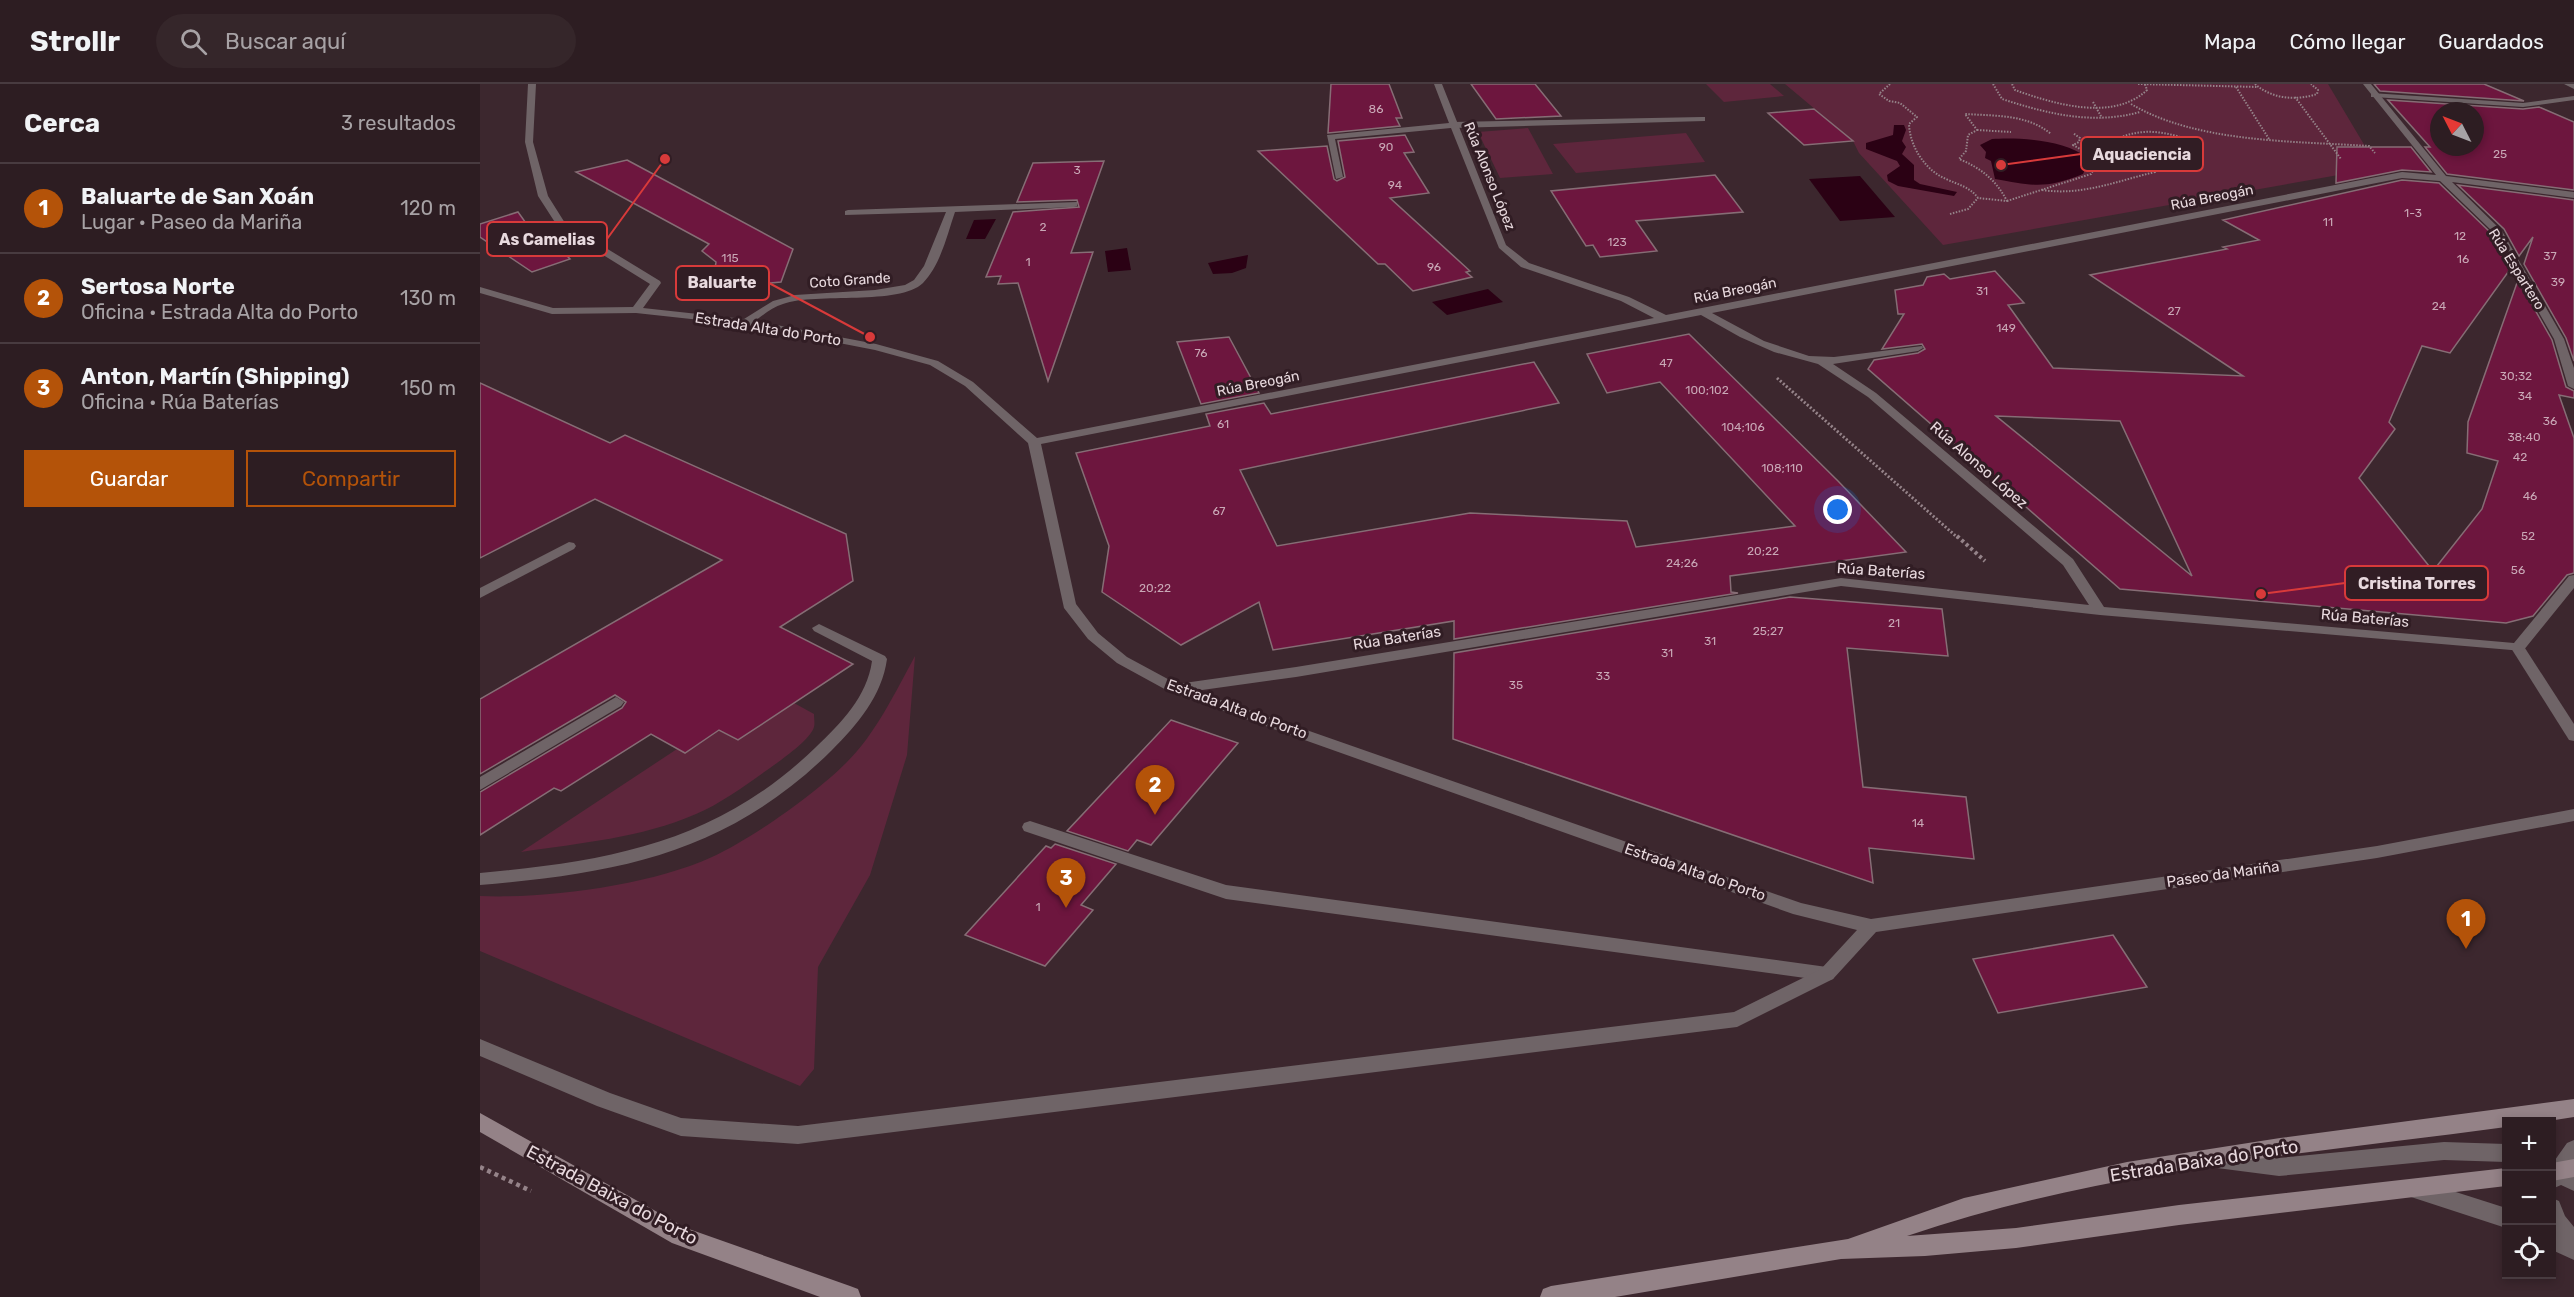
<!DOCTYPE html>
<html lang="es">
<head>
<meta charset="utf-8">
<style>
	:root { --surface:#2d1d22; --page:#35262a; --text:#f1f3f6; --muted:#a7a2a5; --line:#483b40; --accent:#b45309 }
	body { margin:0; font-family:Rubik,sans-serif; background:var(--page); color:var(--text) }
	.controls { position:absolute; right:18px; bottom:18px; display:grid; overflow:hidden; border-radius:0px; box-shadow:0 3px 9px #0003 }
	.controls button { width:54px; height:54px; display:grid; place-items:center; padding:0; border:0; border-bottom:2px solid var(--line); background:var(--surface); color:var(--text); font:30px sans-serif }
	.compass { position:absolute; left:1950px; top:18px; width:54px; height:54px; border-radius:50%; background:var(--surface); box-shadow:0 3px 9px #0003; rotate:312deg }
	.you { position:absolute; left:1358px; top:426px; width:21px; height:21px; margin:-15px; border:4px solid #fff; border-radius:50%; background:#1a73e8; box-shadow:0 0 0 9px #1a73e833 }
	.badge { display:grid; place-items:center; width:39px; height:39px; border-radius:50%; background:var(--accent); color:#fff; font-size:20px; font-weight:700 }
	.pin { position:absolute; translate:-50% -50px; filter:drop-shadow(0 2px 3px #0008) }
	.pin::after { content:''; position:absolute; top:32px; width:21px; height:18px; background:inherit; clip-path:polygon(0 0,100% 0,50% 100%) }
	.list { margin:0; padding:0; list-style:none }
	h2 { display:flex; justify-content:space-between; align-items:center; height:78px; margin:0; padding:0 24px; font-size:26px }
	h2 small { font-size:20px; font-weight:400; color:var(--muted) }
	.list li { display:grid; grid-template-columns:39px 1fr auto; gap:18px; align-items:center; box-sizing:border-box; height:90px; padding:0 24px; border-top:2px solid var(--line) }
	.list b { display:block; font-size:22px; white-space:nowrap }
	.list p { margin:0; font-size:20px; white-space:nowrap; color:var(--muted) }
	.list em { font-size:20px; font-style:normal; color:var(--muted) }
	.actions { display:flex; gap:12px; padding:18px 24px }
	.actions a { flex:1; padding:14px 0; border:2px solid var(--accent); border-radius:0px; text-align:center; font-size:21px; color:var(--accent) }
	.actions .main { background:var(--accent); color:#fff }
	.icon { flex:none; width:33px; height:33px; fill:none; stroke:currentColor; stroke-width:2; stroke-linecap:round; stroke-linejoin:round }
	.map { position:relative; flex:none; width:2094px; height:1213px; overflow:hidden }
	header { display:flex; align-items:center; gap:36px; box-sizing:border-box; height:84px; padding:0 30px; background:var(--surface); border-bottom:2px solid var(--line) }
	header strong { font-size:28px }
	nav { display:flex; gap:33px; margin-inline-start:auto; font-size:21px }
	.search { width:420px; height:54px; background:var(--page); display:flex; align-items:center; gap:15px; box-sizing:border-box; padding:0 21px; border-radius:33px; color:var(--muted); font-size:22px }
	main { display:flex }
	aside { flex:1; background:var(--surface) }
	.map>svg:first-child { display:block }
	.green { fill:#5e263c }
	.water { fill:#2b0114 }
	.building { fill:#6d163e; stroke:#866d75; stroke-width:1.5; fill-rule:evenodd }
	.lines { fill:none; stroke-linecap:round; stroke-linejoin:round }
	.path-far3 { stroke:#958389; stroke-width:2; stroke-dasharray:1.5 1.5; stroke-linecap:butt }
	.path-far2 { stroke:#958389; stroke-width:3; stroke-dasharray:2 2; stroke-linecap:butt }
	.path-far1 { stroke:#958389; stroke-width:4; stroke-dasharray:3 3; stroke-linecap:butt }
	.path { stroke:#958389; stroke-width:4.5; stroke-dasharray:4 4; stroke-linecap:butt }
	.service { fill:#6f6467; fill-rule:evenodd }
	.pedestrian { fill:#6f6467; fill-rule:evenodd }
	.minor { fill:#6f6467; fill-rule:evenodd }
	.secondary { fill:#948287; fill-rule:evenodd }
	.labels { text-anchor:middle; stroke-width:6; stroke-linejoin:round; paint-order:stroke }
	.number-label { font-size:12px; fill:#c9a8b6 }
	.far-street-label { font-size:14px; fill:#e8d9de; stroke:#311d24 }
	.street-label { font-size:15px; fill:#e8d9de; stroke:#311d24 }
	.near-street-label { font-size:18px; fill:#e8d9de; stroke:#311d24 }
	.leader { fill:none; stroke:#d83a3a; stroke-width:2 }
	.callout-dot { fill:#d83a3a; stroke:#311d24; stroke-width:2 }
	.callout { fill:#311d24; stroke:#d83a3a; stroke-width:2 }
	.callout-label { font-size:16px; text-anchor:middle; font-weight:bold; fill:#e8d9de }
</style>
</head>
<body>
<header>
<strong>Strollr</strong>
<div class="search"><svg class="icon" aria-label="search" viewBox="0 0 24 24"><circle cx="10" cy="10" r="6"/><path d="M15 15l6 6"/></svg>Buscar aquí</div>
<nav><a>Mapa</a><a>Cómo llegar</a><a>Guardados</a></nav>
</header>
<main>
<aside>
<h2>Cerca<small>3 resultados</small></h2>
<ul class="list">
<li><span class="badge">1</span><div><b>Baluarte de San Xoán</b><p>Lugar · Paseo da Mariña</p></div><em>120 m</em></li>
<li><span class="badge">2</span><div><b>Sertosa Norte</b><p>Oficina · Estrada Alta do Porto</p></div><em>130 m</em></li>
<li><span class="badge">3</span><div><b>Anton, Martín (Shipping)</b><p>Oficina · Rúa Baterías</p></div><em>150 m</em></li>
</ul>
<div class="actions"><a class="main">Guardar</a><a>Compartir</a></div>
</aside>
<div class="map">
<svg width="2094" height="1213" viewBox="0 0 2094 1213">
	<rect width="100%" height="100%" fill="#3c272e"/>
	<!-- green -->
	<g class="green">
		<path d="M1226 0H1290L1304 12 1244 18Z"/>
		<path d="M1305 0H1848L1898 84 1463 161 1379 69 1373 57Z"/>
		<path d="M1048 44 1073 90 1020 94 998 48Z"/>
		<path d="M1206 49 1225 78 1096 89 1073 60Z"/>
		<path d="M435 572 427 671 390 791 338 883 334 985 320 1002 0 867V812C68 815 171 801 232 773 273 754 335 710 366 679 395 651 416 607 435 572Z"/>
		<path d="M314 619 334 630C334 634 335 640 334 643 330 656 301 676 290 684 267 700 242 719 216 730 161 754 100 759 41 768L197 665 205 669 239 646 258 656Z"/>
	</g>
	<!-- water -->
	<g class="water">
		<path d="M1414 41H1424L1426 46 1422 57 1426 63 1422 70 1434 81V96L1440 100 1477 108 1474 112 1418 102 1408 97 1407 91 1420 82 1417 77 1386 65V59L1413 51Z"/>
		<path d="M1512 55C1538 53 1585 56 1606 73L1607 81 1603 90C1566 105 1553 102 1515 95L1511 77 1505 74 1506 68 1500 61Z"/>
		<path d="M1380 92 1415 133 1360 137 1329 95Z"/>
		<path d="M516 135 505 155H486L494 136Z"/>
		<path d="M647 164 651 186 628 188 625 167Z"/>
		<path d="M768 171 766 184 752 189 733 190 728 179Z"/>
		<path d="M1008 205 1023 218 967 231 952 218Z"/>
	</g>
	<!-- building -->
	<g class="building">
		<path d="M851 0H909L922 34H916L920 42 848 49Z"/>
		<path d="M991 0H1055L1081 32 1016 35Z"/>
		<path d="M1894 0H2004L2044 17 1900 7Z"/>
		<path d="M1908 16 2043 25 2059 23 2094 38V106L1967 90 1945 63H1950ZM1959 27H1995V63H1959Z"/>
		<path d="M1334 25 1373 57 1324 61 1288 29Z"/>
		<path d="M925 51 934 68 924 69 949 109 910 114 990 187 986 188 992 193 933 207 905 180H898L778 67 847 62 854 95 857 97 865 93 858 57Z"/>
		<path d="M1857 63H1931L1951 88 1922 86 1856 99Z"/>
		<path d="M147 76 313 165 301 198 232 204 236 178 222 167 229 160 96 88Z"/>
		<path d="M624 77 591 169 613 168 568 297 538 199 518 200 521 192 506 193 533 128 599 123 597 116 537 118 553 79Z"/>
		<path d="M1235 91 1263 128 1156 137 1177 167 1120 173 1113 161 1106 162 1071 107Z"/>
		<path d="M1922 96 1959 99 2011 149 2031 184 1970 269 1942 262 1909 338 1915 345 1879 394 1953 487 2002 425 2018 377 1987 369 1988 338 2038 196 2072 256 2086 303 2094 307V314L2079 311 2094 354V489L2087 491 2053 532 2026 539 1640 505 1388 285 1394 276 1438 269 1445 265 1442 260 1402 265 1424 230H1418L1415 206 1443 201 1447 193 1464 190 1470 195 1515 187 1544 219 1528 221 1573 284 1763 292 1610 191 1747 165 1743 163 1779 156 1743 136ZM1516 332 1640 337 1712 492Z"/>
		<path d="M1978 101 2094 116V277L2086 254 2044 180 2053 153 2039 172 2024 145Z"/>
		<path d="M38 128 48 142 56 140 90 175 52 188 0 153V140Z"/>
		<path d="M1209 250 1358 397 1426 468 1250 492 1251 508 1258 509 974 555V537L793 566 779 518 701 561 622 508 629 462 596 369 730 342 726 330 784 319 791 330 1054 278 1079 319 760 386 797 462 990 429 1147 437 1156 463 1315 442 1180 298 1127 309 1107 270Z"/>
		<path d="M749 253 779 309 721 320 697 258Z"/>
		<path d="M0 299 130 359 145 351 366 450 373 497 300 543 373 580 258 656 239 646 205 669 171 650 81 707 74 704 0 751V708L142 624 146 618 135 611 0 690V615L242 476 115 415 0 474Z"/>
		<path d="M1310 513 1462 525 1468 572 1367 564 1383 703 1486 713 1494 775 1389 764 1393 799 973 655 974 569Z"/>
		<path d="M691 636 758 659 671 761 657 756 648 767 587 747Z"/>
		<path d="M575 760 636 780 601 821 613 826 565 882 485 851 566 762 571 764Z"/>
		<path d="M1633 851 1667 903 1518 929 1493 875Z"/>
	</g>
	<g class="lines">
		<!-- path-far3 -->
		<g class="path-far3">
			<path d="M1410 0 1399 10 1409 17 1420 19 1437 33 1429 40C1430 63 1445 86 1466 95 1479 101 1490 103 1498 114L1527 117C1516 96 1501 84 1479 75L1486 67 1488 51 1497 46 1485 30C1515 32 1547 30 1571 50"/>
			<path d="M1513 0 1522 15C1568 30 1613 41 1660 28"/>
			<path d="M1532 0 1535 6C1574 20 1633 38 1667 6L1665 0"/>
			<path d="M1658 0 1777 3"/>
			<path d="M1775 0C1792 15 1816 17 1837 10L1838 6 1831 0"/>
			<path d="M1756 3 1789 55"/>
			<path d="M1815 13 1861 75"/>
			<path d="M1613 18 1622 34"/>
			<path d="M1651 20C1717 59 1813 57 1889 62L1895 69"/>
			<path d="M1497 46 1531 48"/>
			<path d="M1562 106C1602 112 1637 97 1675 88L1677 81 1663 69 1637 55C1666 41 1695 50 1723 61"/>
			<path d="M1527 117 1611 90 1615 83 1613 72 1593 61 1599 58 1600 54 1593 49"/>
			<path d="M1470 130 1488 125 1498 114"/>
		</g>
		<!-- path-far2 -->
		<path class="path-far2" d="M1297 294 1478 454"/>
		<!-- path-far1 -->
		<path class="path-far1" d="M1477 452 1505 477"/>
		<!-- path -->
		<path class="path" d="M0 1083 51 1107"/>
		<!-- service -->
		<g class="service">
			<path d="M1222 33H1225V37L973 44 969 41 973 38Z"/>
			<path d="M89 458 94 459 96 462 94 465 0 514V504Z"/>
			<path d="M339 540 405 572 407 575C402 612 377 641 352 666 248 769 140 789 0 801V789C132 777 238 758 336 663 361 639 387 613 392 577L334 547 332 544Z"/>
			<path d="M136 613 144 618 141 622 0 706V693Z"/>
			<path d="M550 737 746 801 1347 883 1353 885 1356 890 1353 895 1347 897 746 815 544 747 542 743 544 739Z"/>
			<path d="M2094 1056V1082L2092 1085 2094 1087V1107L2081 1101 2072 1105V1075L2075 1076 2087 1059Z"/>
			<path d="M1964 1058 2026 1060V1078L1964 1076 1799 1092 1737 1084 1730 1082 1727 1075 1730 1068 1737 1066 1799 1074Z"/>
			<path d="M1935 1095 2026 1124V1144L1928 1112 1925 1105 1928 1098Z"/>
			<path d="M2072 1114 2079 1117 2085 1132 2094 1143V1176L2072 1166Z"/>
		</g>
		<!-- pedestrian -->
		<g class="pedestrian">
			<path d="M1891 9 2043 19 2094 12V16L2043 23 1894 13H1891Z"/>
			<path d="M2038 559 2043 561 2094 640V657L2089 656 2031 564Z"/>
		</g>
		<!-- minor -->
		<g class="minor">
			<path d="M48 0H56L53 58 68 112 85 139 180 197 181 199 163 224 264 235 293 217 315 211 395 206 425 201 434 196 444 182 466 128 365 131V127L368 126 597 118V122L594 123 475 128C467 151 461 180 443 199 419 222 337 208 303 220 293 223 284 230 275 237L396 260 458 277 493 298 557 354 1174 234 1141 217 1041 183 1019 164 971 44 855 55 863 93 856 95 847 51 969 39 954 0H962L1026 161 1049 179 1149 213 1186 231 1922 88 1956 91 1883 0H1891L1966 92 2094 108V114L1972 98 2022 147 2084 255 2094 284V305L2088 302 2074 255 2013 148 1960 97 1922 94 1232 229 1284 257 1329 272 1354 273 1442 262 1443 264 1438 267 1353 280 1396 309 1593 475 1624 523 2034 559 2089 492 2094 491V504L2043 567 1620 531 1361 502 816 593 715 607 1321 819 1391 835 1897 762 2094 725V737L1897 774 1396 848 1353 895 1257 943 318 1060 201 1052 117 1022 0 972V955L130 1009 201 1034 318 1042 1254 928 1341 885 1377 846 1313 830 690 608 637 579 608 555 584 524 548 359 485 302 450 281 395 266 266 241 156 229 72 230 0 209V203L73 224 153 223 170 200 78 143 58 112 45 58ZM1221 231 1260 253 1294 268 1338 280 1388 313 1583 481 1609 521 1361 494 816 583 697 600 647 573 618 549 596 520 561 360Z"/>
			<path d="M2084 0H2094V5Z"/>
		</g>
		<!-- secondary -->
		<g class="secondary">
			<path d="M2094 1015V1033L2062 1038H2026V1043C1826 1070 1620 1086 1427 1152L1536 1144 1699 1121 2026 1084V1102L1699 1141 1536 1164 1445 1172 1361 1175 1135 1213H1060L1063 1205 1071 1202 1368 1155 1484 1114 1647 1078 1800 1054Z"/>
			<path d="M0 1029 206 1144 370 1202 378 1205 381 1213H340L192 1159 0 1048Z"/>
			<path d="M2094 1075V1093L2072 1097V1079Z"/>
		</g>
	</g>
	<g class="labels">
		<!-- number labels -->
		<g class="number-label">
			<text x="896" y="29">86</text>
			<text x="906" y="67">90</text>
			<text x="2020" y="74">25</text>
			<text x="597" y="90">3</text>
			<text x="915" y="105">94</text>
			<text x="1933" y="133">1-3</text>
			<text x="1848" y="142">11</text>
			<text x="563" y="147">2</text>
			<text x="1980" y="156">12</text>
			<text x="1137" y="162">123</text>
			<text x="2070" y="176">37</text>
			<text x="250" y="178">115</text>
			<text x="1983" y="179">16</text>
			<text x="548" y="182">1</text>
			<text x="954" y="187">96</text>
			<text x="2078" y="202">39</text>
			<text x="1502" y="211">31</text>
			<text x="1959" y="226">24</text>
			<text x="1694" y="231">27</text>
			<text x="1526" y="248">149</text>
			<text x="721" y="273">76</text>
			<text x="1186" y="283">47</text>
			<text x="2036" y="296">30;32</text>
			<text x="1227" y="310">100;102</text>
			<text x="2045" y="316">34</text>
			<text x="2070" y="341">36</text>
			<text x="743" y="344">61</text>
			<text x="1263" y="347">104;106</text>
			<text x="2044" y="357">38;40</text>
			<text x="2040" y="377">42</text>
			<text x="1302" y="388">108;110</text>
			<text x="2050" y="416">46</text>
			<text x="739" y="431">67</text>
			<text x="2048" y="456">52</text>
			<text x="1283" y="471">20;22</text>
			<text x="1202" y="483">24;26</text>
			<text x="2038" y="490">56</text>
			<text x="675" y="508">20;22</text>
			<text x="1414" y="543">21</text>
			<text x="1288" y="551">25;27</text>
			<text x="1230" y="561">31</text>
			<text x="1187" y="573">31</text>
			<text x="1123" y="596">33</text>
			<text x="1036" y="605">35</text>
			<text x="1438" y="743">14</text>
			<text x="558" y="827">1</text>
		</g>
		<!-- far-street labels -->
		<g class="far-street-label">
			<text transform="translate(1010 92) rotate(68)" y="5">Rúa Alonso López</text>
			<text transform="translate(1732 113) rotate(-11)" y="5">Rúa Breogán</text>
			<text transform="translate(2037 185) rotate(58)" y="5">Rúa Espartero</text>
			<text transform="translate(370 196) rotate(-4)" y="5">Coto Grande</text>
			<text transform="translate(1255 206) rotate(-11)" y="5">Rúa Breogán</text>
			<text transform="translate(778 299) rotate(-11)" y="5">Rúa Breogán</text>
		</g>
		<!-- street labels -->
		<g class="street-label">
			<text transform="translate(288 245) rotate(9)" y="5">Estrada Alta do Porto</text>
			<text transform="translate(1499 381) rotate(41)" y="5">Rúa Alonso López</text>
			<text transform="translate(1401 487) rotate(4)" y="5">Rúa Baterías</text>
			<text transform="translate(1885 534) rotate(5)" y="5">Rúa Baterías</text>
			<text transform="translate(917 554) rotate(-9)" y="5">Rúa Baterías</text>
			<text transform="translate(757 625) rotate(20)" y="5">Estrada Alta do Porto</text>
			<text transform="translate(1215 788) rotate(19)" y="5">Estrada Alta do Porto</text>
			<text transform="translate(1743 790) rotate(-8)" y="5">Paseo da Mariña</text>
		</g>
		<!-- near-street labels -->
		<g class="near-street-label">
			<text transform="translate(1724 1077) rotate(-9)" y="6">Estrada Baixa do Porto</text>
			<text transform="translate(132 1111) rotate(28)" y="6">Estrada Baixa do Porto</text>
		</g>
	</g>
	<!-- callouts -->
	<path class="leader" d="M1521 81L1601 70M185 75L127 155M390 253L289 199M1781 510L1865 499"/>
	<g class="callout-dot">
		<circle cx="1521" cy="81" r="6"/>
		<circle cx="185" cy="75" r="6"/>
		<circle cx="390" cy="253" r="6"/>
		<circle cx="1781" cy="510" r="6"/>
	</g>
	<g class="callout">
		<rect x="1601" y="53" width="122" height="34" rx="6"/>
		<rect x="7" y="138" width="120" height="34" rx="6"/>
		<rect x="196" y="182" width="93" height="34" rx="6"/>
		<rect x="1865" y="482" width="143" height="34" rx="6"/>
	</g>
	<g class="callout-label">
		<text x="1662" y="76">Aquaciencia</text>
		<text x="67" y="161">As Camelias</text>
		<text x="242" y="204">Baluarte</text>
		<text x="1937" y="505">Cristina Torres</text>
	</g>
</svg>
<div class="controls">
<button>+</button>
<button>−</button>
<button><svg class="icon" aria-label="locate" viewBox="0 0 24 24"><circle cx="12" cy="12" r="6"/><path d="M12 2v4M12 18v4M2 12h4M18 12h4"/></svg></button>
</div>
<svg class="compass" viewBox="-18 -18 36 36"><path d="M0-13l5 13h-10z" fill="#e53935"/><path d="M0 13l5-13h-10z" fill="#a7a2a5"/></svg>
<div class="you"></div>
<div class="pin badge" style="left:1986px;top:865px">1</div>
<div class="pin badge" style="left:675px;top:731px">2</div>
<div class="pin badge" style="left:586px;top:824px">3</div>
</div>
</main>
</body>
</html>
